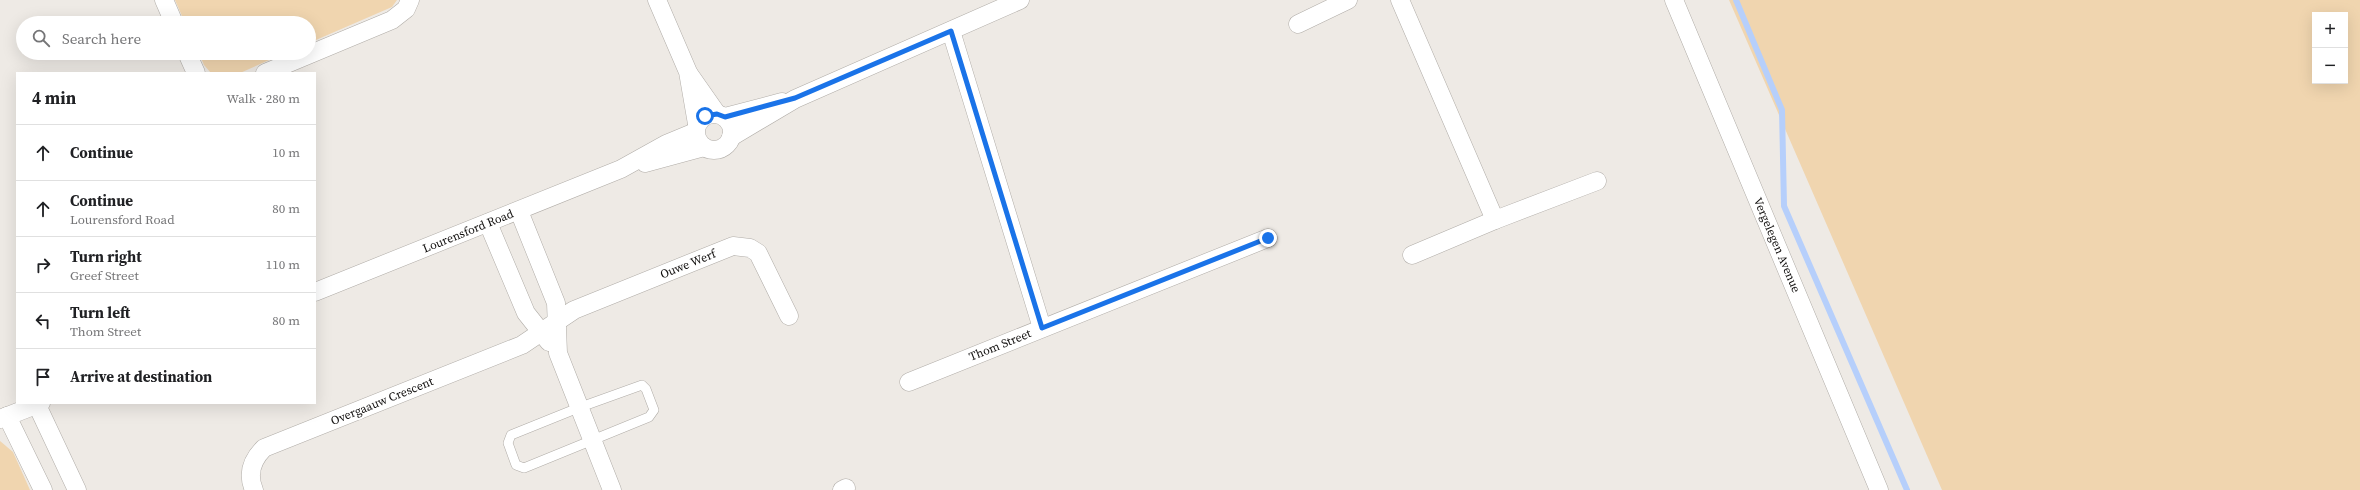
<!DOCTYPE html>
<html lang="en">
<head>
<meta charset="utf-8">
<style>
	:root { --surface:#fff; --page:#f2f2f2; --text:#202124; --muted:#757577; --line:#e0e0e0 }
	body { margin:0; font-family:"Source Serif 4",serif; background:var(--page); color:var(--text) }
	.controls { position:absolute; right:12px; top:12px; display:grid; overflow:hidden; border-radius:0px; box-shadow:0 4px 16px #0002 }
	.controls button { width:36px; height:36px; display:grid; place-items:center; padding:0; border:0; border-bottom:1px solid var(--line); background:var(--surface); color:var(--text); font:20px sans-serif }
	.stop { position:absolute; width:12px; height:12px; margin:-9px; border:3px solid #1a73e8; border-radius:50%; background:#fff }
	.stop.end { background:#1a73e8; border-color:#fff; box-shadow:0 1px 4px #0008 }
	.list { margin:0; padding:0; list-style:none }
	h2 { display:flex; justify-content:space-between; align-items:center; height:52px; margin:0; padding:0 16px; font-size:17px }
	h2 small { font-size:13px; font-weight:400; color:var(--muted) }
	.list li { display:grid; grid-template-columns:26px 1fr auto; gap:12px; align-items:center; box-sizing:border-box; height:56px; padding:0 16px; border-top:1px solid var(--line) }
	.list b { display:block; font-size:15px; white-space:nowrap }
	.list p { margin:0; font-size:13px; white-space:nowrap; color:var(--muted) }
	.list em { font-size:13px; font-style:normal; color:var(--muted) }
	.icon { flex:none; width:22px; height:22px; fill:none; stroke:currentColor; stroke-width:2; stroke-linecap:round; stroke-linejoin:round }
	.map { position:relative; flex:none; width:2360px; height:490px; overflow:hidden }
	.search { position:absolute; background:var(--surface); box-shadow:0 4px 16px #0002; left:16px; top:16px; width:300px; height:44px; display:flex; align-items:center; gap:10px; box-sizing:border-box; padding:0 14px; border-radius:22px; color:var(--muted); font-size:15px }
	.panel { position:absolute; background:var(--surface); box-shadow:0 4px 16px #0002; left:16px; top:72px; width:300px; height:332px; border-radius:0px }
	.map>svg:first-child { display:block }
	.green { fill:#f0d5af; fill-rule:evenodd }
	.lines { fill:none; stroke-linecap:round; stroke-linejoin:round }
	.stream { stroke:#b6cffb; stroke-width:6 }
	.service-casing { stroke:#b0aca7; stroke-width:10 }
	.minor-casing { stroke:#b0aca7; stroke-width:19 }
	.service { stroke:#fff; stroke-width:9 }
	.minor { stroke:#fff; stroke-width:18 }
	.route { stroke:#1a73e8; stroke-width:5 }
	.labels { text-anchor:middle; stroke-width:4; stroke-linejoin:round; paint-order:stroke }
	.street-label { font-size:12px; fill:#100e0d; stroke:#fff }
</style>
</head>
<body>
<div class="map">
<svg width="2360" height="490" viewBox="0 0 2360 490">
	<rect width="100%" height="100%" fill="#eeeae5"/>
	<!-- green -->
	<g class="green">
		<path d="M175 0H397L392 7 309 43V23H185Z"/>
		<path d="M1729 0H2360V490H1942ZM2315 15H2345V81H2315Z"/>
		<path d="M199 53H285L240 73H211L204 65Z"/>
		<path d="M0 441 13 452 30 490H0Z"/>
	</g>
	<g class="lines">
		<!-- stream -->
		<path class="stream" d="M1736 0 1782 110 1784 206 1907 490"/>
		<!-- service casing -->
		<g class="service-casing">
			<path id="service" d="M642 385 646 389 654 410 649 417 524 468 516 465 508 443 511 435 578 408Z"/>
		</g>
		<!-- minor casing -->
		<g class="minor-casing">
			<g id="minor">
				<path d="M164 0 174 23"/>
				<path d="M657 0 688 72 697 124"/>
				<path d="M1400 0 1495 220"/>
				<path d="M1674 0 1879 490"/>
				<path d="M1298 24 1348 0"/>
				<path d="M951 31 1042 328"/>
				<path d="M187 53 196 73"/>
				<path d="M265 73 392 20 406 9 410 0"/>
				<path d="M689 74 717 114"/>
				<circle cx="714" cy="132" r="18"/>
				<path d="M725 117 782 102"/>
				<path d="M731 137 795 99 1020 0"/>
				<path d="M645 163 704 147"/>
				<path d="M519 211 556 303 558 353 612 490"/>
				<path d="M488 223 526 313 549 342"/>
				<path d="M1412 255 1495 220 1597 181"/>
				<path d="M315 292 621 169 666 144 695 132"/>
				<path d="M909 382 1268 238"/>
				<path d="M37 405 77 490"/>
				<path d="M7 416 43 490"/>
				<path d="M0 419 41 403"/>
				<path d="M254 490C247 474 252 460 264 448L522 345 574 310 733 246 750 248 758 253 789 316"/>
				<path d="M842 490 846 488"/>
			</g>
		</g>
		<!-- service -->
		<use href="#service" class="service"/>
		<!-- minor -->
		<use href="#minor" class="minor"/>
	</g>
	<g class="lines">
		<!-- route -->
		<path class="route" d="M705 116 717 114 725 117 795 98 951 31 1042 328 1268 238"/>
	</g>
	<g class="labels">
		<!-- street labels -->
		<g class="street-label">
			<text transform="translate(468 231) rotate(-22)" y="4">Lourensford Road</text>
			<text transform="translate(1777 245) rotate(67)" y="4">Vergelegen Avenue</text>
			<text transform="translate(688 264) rotate(-22)" y="4">Ouwe Werf</text>
			<text transform="translate(1000 345) rotate(-22)" y="4">Thom Street</text>
			<text transform="translate(382 401) rotate(-22)" y="4">Overgaauw Crescent</text>
		</g>
	</g>
</svg>
<div class="controls">
<button>+</button>
<button>−</button>
</div>
<div class="stop" style="left:705px;top:116px"></div>
<div class="stop end" style="left:1268px;top:238px"></div>
<div class="search"><svg class="icon" aria-label="search" viewBox="0 0 24 24"><circle cx="10" cy="10" r="6"/><path d="M15 15l6 6"/></svg>Search here</div>
<section class="panel">
<h2>4 min<small>Walk · 280 m</small></h2>
<ul class="list">
<li><svg class="icon" aria-label="ahead" viewBox="0 0 24 24"><path d="M12 20V5M6 11l6-6 6 6"/></svg><div><b>Continue</b></div><em>10 m</em></li>
<li><svg class="icon" aria-label="ahead" viewBox="0 0 24 24"><path d="M12 20V5M6 11l6-6 6 6"/></svg><div><b>Continue</b><p>Lourensford Road</p></div><em>80 m</em></li>
<li><svg class="icon" aria-label="right" viewBox="0 0 24 24"><path d="M7 20v-9h11M14 6l5 5-5 5"/></svg><div><b>Turn right</b><p>Greef Street</p></div><em>110 m</em></li>
<li><svg class="icon" aria-label="left" viewBox="0 0 24 24"><path d="M17 20v-9H6M10 6l-5 5 5 5"/></svg><div><b>Turn left</b><p>Thom Street</p></div><em>80 m</em></li>
<li><svg class="icon" aria-label="arrive" viewBox="0 0 24 24"><path d="M6 21V4h12l-3 4 3 4H6"/></svg><div><b>Arrive at destination</b></div></li>
</ul>
</section>
</div>
</body>
</html>
